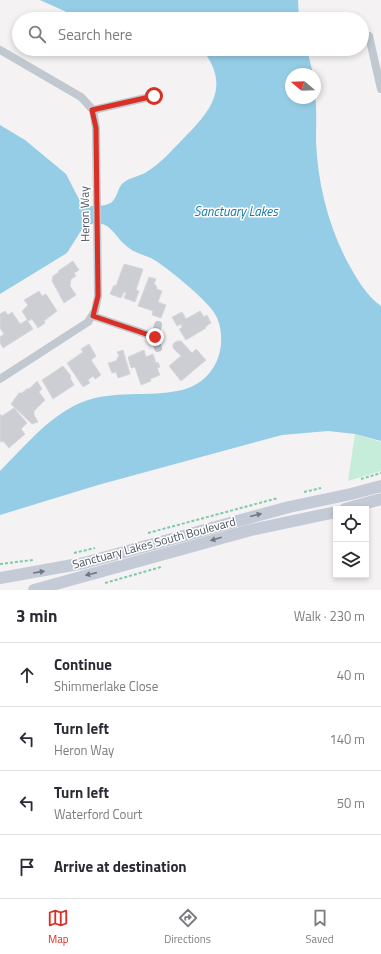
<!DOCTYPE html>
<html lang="en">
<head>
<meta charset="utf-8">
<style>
	:root { --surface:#fff; --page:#f7f7f7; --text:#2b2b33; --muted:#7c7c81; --line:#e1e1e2; --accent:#d93025 }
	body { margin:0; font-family:"Titillium Web",sans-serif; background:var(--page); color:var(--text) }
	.controls { position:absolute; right:12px; bottom:12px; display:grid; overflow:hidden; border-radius:0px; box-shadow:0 2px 6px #0003 }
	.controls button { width:36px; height:36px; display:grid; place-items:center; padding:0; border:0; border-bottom:1px solid var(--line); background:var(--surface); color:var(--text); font:20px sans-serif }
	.compass { position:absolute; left:285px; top:68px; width:36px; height:36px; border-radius:50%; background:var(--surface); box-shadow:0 2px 6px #0003; rotate:289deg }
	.stop { position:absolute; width:12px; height:12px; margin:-9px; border:3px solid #d93025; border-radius:50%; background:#fff }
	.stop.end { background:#d93025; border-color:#fff; box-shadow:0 1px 4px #0008 }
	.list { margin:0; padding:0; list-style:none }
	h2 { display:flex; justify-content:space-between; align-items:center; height:52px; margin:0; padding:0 16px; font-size:17px }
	h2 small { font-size:13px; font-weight:400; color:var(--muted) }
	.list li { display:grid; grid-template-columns:26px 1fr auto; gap:12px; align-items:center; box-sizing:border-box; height:64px; padding:0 16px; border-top:1px solid var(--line) }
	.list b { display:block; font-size:15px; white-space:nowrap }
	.list p { margin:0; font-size:13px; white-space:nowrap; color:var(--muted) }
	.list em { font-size:13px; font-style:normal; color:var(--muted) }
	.icon { flex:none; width:22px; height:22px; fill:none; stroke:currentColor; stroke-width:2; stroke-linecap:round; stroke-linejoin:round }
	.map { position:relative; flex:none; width:381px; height:590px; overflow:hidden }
	.search { position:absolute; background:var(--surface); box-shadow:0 2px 6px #0003; left:12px; right:12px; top:12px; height:44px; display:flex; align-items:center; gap:10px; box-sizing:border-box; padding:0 14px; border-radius:22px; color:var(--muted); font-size:15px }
	.sheet { height:308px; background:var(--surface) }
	nav { display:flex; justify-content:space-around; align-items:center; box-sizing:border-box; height:56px; border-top:1px solid var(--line); background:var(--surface); font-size:11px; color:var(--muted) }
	nav a { display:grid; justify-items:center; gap:2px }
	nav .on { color:var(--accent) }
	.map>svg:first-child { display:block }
	.green { fill:#c5edd9 }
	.water { fill:#96cde6 }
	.building { fill:#ccced4; stroke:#d6d8dd }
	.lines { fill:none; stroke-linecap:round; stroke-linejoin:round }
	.path { stroke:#7fc9ac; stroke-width:2; stroke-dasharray:3 2; stroke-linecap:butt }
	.street { stroke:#c1c8cf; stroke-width:8 }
	.secondary { stroke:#c4cbd7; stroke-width:12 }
	.oneway { fill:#6f7782 }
	.route { stroke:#d93025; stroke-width:5 }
	.labels { text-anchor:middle; stroke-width:3; stroke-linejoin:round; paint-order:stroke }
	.street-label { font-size:12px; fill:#4b535e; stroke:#fff }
	.water-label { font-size:13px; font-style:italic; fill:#1878a4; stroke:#fff }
</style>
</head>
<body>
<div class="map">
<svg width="381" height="590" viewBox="0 0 381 590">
	<rect width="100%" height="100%" fill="#f4f2f2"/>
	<!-- green -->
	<path class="green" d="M355 434 381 442V471L348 481Z"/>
	<!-- water -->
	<g class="water">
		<path d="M40 0H298L299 19H82Z"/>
		<path d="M202 49H307L313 74H291V98H315V93C317 109 316 126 316 142 318 184 328 225 348 263 357 279 366 295 381 306V441L355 434 328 431 282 435 98 485 0 515V471C24 447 48 417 80 403 112 389 149 398 182 390 207 384 223 361 221 336 221 327 218 318 213 311 202 296 171 271 156 261 147 255 136 254 129 248 111 235 112 217 84 226L67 253 0 294V125L25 140 66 174 81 203C88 207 101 207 108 204 117 202 117 188 123 183 130 177 141 176 148 171 161 163 171 151 182 140 210 112 232 87 202 49Z"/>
	</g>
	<!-- building -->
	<g class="building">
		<path d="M73 261 79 270 74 273 76 276 71 279 70 286 76 295 64 303 52 281 53 276 59 272 58 271Z"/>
		<path d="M124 264 143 269 136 290 139 291 135 302 124 298 126 293 124 292 121 298 110 294 114 285 116 286Z"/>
		<path d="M149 277 156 279 154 284 156 285 157 289 162 291 158 302 166 305 161 318 152 315 153 311 138 306Z"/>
		<path d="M39 291 42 296 46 294 57 311 44 321 45 323 38 328 32 319 28 321 22 311 28 305 24 300Z"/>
		<path d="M5 311 8 315 12 312 20 324 27 320 33 329 3 348 0 343V337L4 334 0 328V314Z"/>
		<path d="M200 311 204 317 207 315 211 323 205 327 206 328 186 340 179 329 182 328 181 324 177 326 172 317 182 312 186 319Z"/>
		<path d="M177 341H181L192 353 196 349 206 360 181 381 169 366 181 356 173 348V344Z"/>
		<path d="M89 344 96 356 91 360 101 375 95 379 93 376 88 380 90 383 83 387 67 363 83 352 81 349Z"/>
		<path d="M123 350 130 374 118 378 116 372 112 373 108 363 116 361 119 355 117 352Z"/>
		<path d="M144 350 146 357 153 354 156 363 158 362 160 367 157 368 160 375 150 379 151 381 141 385 135 367 131 368 128 357Z"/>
		<path d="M63 366 71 376 70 378 74 385 53 399 42 380Z"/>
		<path d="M37 381 42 389 39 392 45 400 34 411V415L38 422 32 424 11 404 19 393H22L28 388 29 389Z"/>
		<path d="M14 408 27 423 21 429 25 434 9 448 3 441 1 442 0 441V414L2 416Z"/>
	</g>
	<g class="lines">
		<!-- path -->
		<g class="path">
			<path d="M361 479 381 473"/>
			<path d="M304 492 321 488"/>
			<path d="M148 533 278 498"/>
			<path d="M74 553 95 548"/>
			<path d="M0 564 33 560"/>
			<path d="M105 583 161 567"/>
		</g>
		<!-- street -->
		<g class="street">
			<path d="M369 36 381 89"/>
			<path d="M0 50 81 97 93 110 96 128 98 296 95 311 88 322 0 379"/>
			<path d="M93 110 154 96"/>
			<path d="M93 316 155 337"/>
			<path d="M158 325 155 337 158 348"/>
		</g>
		<!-- secondary -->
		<g class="secondary">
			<path d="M345 509 381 499"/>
			<path d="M0 578 84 563 289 507 351 494 381 486"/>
			<path d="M34 590 251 530 336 512"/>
		</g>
	</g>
	<!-- one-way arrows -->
	<defs><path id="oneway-solid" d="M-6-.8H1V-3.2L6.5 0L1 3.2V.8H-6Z"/></defs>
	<g class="oneway">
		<use href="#oneway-solid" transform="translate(256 515) rotate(-14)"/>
		<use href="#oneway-solid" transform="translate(216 539) rotate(164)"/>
		<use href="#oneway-solid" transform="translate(39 572) rotate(-9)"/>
		<use href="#oneway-solid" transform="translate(91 574) rotate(167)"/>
	</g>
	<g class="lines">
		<!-- route -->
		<path class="route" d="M154 96 92 110 96 128 98 296 93 316 155 337"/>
	</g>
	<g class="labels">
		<!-- street labels -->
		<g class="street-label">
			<text transform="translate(85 214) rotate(-91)" y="4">Heron Way</text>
			<text transform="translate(154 543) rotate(-15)" y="4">Sanctuary Lakes South Boulevard</text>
		</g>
		<!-- water labels -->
		<g class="water-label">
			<text x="236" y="216">Sanctuary Lakes</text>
		</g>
	</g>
</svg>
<div class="controls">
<button><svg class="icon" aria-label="locate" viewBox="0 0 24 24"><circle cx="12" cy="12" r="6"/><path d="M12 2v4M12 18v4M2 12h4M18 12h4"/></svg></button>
<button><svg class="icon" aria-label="layers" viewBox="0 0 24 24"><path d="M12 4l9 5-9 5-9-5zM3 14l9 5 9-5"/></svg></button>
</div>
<svg class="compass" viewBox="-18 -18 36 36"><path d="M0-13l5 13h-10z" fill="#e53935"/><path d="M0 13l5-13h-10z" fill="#7c7c81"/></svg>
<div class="stop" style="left:154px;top:96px"></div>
<div class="stop end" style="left:155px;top:337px"></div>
<div class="search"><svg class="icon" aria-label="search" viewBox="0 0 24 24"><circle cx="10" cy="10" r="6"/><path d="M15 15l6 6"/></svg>Search here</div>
</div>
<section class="sheet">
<h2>3 min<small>Walk · 230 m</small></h2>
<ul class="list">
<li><svg class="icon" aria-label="ahead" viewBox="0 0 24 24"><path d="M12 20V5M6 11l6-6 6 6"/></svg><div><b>Continue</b><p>Shimmerlake Close</p></div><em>40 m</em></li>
<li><svg class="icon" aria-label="left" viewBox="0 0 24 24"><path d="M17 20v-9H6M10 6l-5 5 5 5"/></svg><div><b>Turn left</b><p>Heron Way</p></div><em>140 m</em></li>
<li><svg class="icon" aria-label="left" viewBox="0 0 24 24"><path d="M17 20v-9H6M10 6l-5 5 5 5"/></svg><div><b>Turn left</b><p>Waterford Court</p></div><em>50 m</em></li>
<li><svg class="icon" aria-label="arrive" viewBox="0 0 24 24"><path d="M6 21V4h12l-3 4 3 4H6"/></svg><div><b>Arrive at destination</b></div></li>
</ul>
</section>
<nav>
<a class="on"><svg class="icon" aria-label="map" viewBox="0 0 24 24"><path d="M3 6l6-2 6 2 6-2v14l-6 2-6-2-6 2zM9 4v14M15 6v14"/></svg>Map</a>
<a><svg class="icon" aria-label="directions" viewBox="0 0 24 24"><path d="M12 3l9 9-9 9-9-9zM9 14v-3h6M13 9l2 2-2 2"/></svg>Directions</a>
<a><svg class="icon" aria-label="saved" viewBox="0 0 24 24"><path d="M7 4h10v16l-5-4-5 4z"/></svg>Saved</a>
</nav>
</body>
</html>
